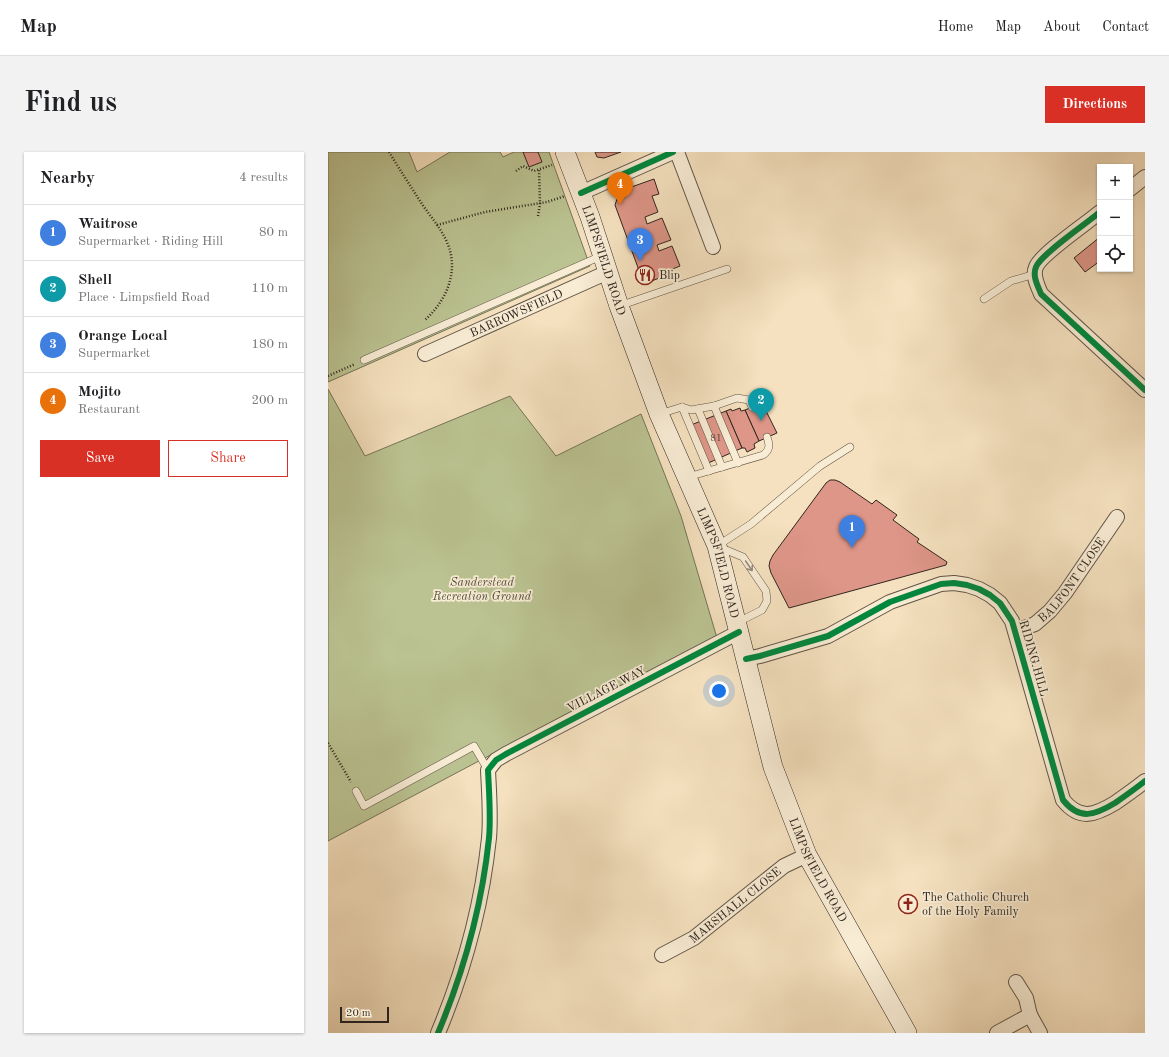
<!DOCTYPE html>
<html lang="en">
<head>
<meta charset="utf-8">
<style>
	:root { --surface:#fff; --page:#f2f2f2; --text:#202124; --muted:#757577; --line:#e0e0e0; --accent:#d93025 }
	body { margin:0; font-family:"Old Standard TT",serif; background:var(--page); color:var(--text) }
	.controls { position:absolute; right:12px; top:12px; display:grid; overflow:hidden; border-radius:0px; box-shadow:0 1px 3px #0004 }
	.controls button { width:36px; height:36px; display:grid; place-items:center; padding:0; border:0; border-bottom:1px solid var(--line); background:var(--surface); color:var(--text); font:20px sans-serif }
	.scale { position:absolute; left:12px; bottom:10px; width:49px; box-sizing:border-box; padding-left:4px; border:2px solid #30261e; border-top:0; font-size:11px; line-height:14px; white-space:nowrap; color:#30261e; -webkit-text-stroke:3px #f8ecd5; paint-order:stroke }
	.you { position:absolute; left:391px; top:539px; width:14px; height:14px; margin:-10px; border:3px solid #fff; border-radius:50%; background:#1a73e8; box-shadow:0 0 0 6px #1a73e833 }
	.badge { display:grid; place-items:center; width:26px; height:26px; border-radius:50%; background:var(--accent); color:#fff; font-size:13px; font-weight:700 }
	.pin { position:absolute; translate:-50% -33px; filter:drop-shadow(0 1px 2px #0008) }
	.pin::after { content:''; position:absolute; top:21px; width:14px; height:12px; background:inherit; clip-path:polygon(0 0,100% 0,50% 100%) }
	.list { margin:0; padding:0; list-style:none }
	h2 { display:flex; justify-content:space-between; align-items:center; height:52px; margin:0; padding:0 16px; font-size:17px }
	h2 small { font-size:13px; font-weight:400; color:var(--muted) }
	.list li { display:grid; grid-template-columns:26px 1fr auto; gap:12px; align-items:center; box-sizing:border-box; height:56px; padding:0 16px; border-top:1px solid var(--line) }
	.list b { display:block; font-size:15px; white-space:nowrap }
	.list p { margin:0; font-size:13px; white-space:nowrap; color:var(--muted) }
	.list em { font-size:13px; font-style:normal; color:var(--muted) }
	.actions { display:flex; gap:8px; padding:12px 16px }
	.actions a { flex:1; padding:9px 0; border:1px solid var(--accent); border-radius:0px; text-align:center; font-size:14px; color:var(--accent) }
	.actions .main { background:var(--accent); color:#fff }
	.icon { flex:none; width:22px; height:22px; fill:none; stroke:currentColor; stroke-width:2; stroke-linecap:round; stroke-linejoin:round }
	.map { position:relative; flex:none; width:817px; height:881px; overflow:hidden; border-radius:0px }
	header { display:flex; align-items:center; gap:24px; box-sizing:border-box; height:56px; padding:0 20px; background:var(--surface); border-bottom:1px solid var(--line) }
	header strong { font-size:19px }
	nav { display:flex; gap:22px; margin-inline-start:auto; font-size:14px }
	.intro { display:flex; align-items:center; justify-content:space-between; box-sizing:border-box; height:96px; padding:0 24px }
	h1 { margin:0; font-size:28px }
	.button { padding:10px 18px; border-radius:0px; background:var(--accent); color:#fff; font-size:14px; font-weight:700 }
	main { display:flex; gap:24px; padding:0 24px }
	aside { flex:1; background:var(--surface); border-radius:0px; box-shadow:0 1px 3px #0004 }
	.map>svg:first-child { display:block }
	.green { fill:#bbc392; stroke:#767458 }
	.building { fill:#de9688; stroke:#30261e }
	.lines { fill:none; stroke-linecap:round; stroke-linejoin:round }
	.service-casing { stroke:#615546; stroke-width:8 }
	.minor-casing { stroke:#615546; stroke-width:16 }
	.secondary-casing { stroke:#30261e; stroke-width:20 }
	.path { stroke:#30261e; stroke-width:2.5; stroke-dasharray:1 2; stroke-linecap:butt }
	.service { stroke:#f8ecd5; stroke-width:7 }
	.minor { stroke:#f8ecd5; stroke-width:14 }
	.secondary { stroke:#f8ecd5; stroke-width:19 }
	.cycleway-casing { stroke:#f8ecd5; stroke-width:8 }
	.cycleway { stroke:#00873e; stroke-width:6 }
	.oneway { stroke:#94897a }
	.labels { text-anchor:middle; stroke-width:3.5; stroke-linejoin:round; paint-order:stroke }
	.number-label { font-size:10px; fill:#5c4238 }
	.street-label { font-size:12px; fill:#30261e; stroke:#f8ecd5 }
	.poi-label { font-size:12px; fill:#30261e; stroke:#f8ecd5; text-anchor:start }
	.park-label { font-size:12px; font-style:italic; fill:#534d3b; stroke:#f8ecd5 }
</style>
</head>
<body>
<header>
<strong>Map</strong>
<nav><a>Home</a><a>Map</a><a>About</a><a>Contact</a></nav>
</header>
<div class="intro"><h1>Find us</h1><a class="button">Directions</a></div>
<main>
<aside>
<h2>Nearby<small>4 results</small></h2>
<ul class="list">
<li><span class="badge" style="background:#3f7fe0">1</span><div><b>Waitrose</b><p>Supermarket · Riding Hill</p></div><em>80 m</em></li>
<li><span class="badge" style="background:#0f9aa8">2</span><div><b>Shell</b><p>Place · Limpsfield Road</p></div><em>110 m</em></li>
<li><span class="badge" style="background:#3f7fe0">3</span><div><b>Orange Local</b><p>Supermarket</p></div><em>180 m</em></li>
<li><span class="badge" style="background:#e8710a">4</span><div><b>Mojito</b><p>Restaurant</p></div><em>200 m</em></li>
</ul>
<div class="actions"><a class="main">Save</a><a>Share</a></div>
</aside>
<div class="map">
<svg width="817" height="881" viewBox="0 0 817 881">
	<rect width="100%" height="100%" fill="#f5e1bf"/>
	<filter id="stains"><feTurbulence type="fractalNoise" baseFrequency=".005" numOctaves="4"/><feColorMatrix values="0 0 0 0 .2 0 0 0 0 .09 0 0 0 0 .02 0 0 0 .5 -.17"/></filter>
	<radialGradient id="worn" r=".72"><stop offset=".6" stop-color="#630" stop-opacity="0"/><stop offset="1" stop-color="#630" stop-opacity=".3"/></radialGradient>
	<!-- green -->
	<g class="green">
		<path d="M0 0H81L89 20 122 0H172L175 5 186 0H221L262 114 0 230Z"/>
		<path d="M0 237 37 304 182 244 228 304 313 262 353 364 389 486 149 610 0 689Z"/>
	</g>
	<!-- building -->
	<g class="building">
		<path d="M195 0H210L214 10 201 15Z"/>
		<path d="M267 0H293L276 6 269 5Z"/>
		<path d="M326 27 331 42 324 44 330 60 317 65 319 72 334 66 343 88 329 93 331 99 344 94 352 114 337 120 339 123 316 132 287 53 289 47 294 45 292 39Z"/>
		<path d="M772 85V109L757 120 746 106Z"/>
		<path d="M434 251 449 281 431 289 417 258Z"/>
		<path d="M412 256 413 259 417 258 431 289 426 292 427 296 419 300 417 296H414L398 259 403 257 404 259Z"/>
		<path d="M398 259 414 296 378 312 363 273Z"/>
		<path d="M502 328H507L512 330 544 352 548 348 569 363 565 368 591 387 589 390 619 410 618 413 461 456 443 421 441 414 442 409 445 403 498 331Z"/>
	</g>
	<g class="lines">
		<!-- service casing -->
		<g class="service-casing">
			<g id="service">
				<path d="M656 147 683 129 707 122"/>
				<path d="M291 154 399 117"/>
				<path d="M36 208 273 104"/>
				<path d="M386 254 410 311"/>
				<path d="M354 255 381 319"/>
				<path d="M370 257 394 315"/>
				<path d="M331 262 354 255 363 258 386 254 409 246 421 248 424 255"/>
				<path d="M360 325 435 303C442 298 442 293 439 285"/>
				<path d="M389 394 423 372 492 314 522 295"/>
				<path d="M391 395 415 405 438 439 439 449 434 458 410 470"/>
				<path d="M28 639 36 654 146 594 160 618"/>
			</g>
		</g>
		<!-- minor casing -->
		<g class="minor-casing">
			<g id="minor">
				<path d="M349 0 385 95"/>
				<path d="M802 37 817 25"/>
				<path d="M253 41 345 0"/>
				<path d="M772 60C759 71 713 102 708 115 704 124 710 134 713 142L817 238"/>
				<path id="s1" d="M97 202 280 120"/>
				<path id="s2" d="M688 479 707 472 722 459 737 441 789 365"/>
				<path d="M418 507 432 504 500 484 562 450 613 432 626 431 639 433 651 437 662 443 672 451 684 469 735 648C752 669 767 663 787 651 797 644 807 637 817 629"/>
				<path id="s3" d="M334 803 366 786 456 714 479 703"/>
				<path d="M688 830 698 846 702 863 712 881"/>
				<path d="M110 881C136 819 154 753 161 686 163 664 161 640 160 618L168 608 178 602 411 480"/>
				<path d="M669 881 702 863"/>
			</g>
		</g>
		<!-- secondary casing -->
		<g class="secondary-casing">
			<g id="secondary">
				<path id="s4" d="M237 0 262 65 291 154 331 262 389 394 445 615 479 703 579 881"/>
			</g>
		</g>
		<!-- path -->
		<g class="path">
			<path d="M61 0C72 18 83 35 94 52 102 64 112 75 118 88 132 117 120 147 97 168"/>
			<path d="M188 19 195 14 206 19 224 13"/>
			<path d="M210 64 212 52 211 17"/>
			<path d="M109 73 157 60 219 50 237 44"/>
			<path d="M0 224 27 212"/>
			<path d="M0 591 23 630"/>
		</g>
		<!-- service -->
		<use href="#service" class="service"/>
		<!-- minor -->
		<use href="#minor" class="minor"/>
		<!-- secondary -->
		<use href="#secondary" class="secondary"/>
		<!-- cycleway casing -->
		<g class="cycleway-casing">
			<g id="cycleway">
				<path d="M253 41 345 0"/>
				<path d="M772 60C759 71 713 102 708 115 704 124 710 134 713 142L817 238"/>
				<path d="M418 507 432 504 500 484 562 450 613 432 626 431 639 433 651 437 662 443 672 451 684 469 735 648C752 669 767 663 787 651 797 644 807 637 817 629"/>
				<path d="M110 881C136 819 154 753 161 686 163 664 161 640 160 618L168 608 178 602 411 480"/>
			</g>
		</g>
		<!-- cycleway -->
		<use href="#cycleway" class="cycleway"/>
	</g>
	<!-- one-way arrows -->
	<defs><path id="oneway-shaft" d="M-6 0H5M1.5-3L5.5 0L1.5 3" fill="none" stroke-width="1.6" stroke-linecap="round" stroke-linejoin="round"/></defs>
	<use class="oneway" href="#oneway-shaft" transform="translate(421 414) rotate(56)"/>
	<!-- icons -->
	<defs>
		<g id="restaurant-ring" transform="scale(1)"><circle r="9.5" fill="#f8ecd5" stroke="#8f2418" stroke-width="1.5"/><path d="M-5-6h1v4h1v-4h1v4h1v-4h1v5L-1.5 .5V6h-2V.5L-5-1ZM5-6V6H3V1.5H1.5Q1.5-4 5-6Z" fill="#8f2418"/></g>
		<g id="church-ring" transform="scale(1)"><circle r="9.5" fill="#f8ecd5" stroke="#8f2418" stroke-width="1.5"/><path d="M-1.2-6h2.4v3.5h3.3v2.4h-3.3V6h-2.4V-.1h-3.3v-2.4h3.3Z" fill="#8f2418"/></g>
	</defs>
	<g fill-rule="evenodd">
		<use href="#restaurant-ring" x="317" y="123"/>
		<use href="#church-ring" x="580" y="752"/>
	</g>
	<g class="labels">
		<!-- number labels -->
		<g class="number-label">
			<text x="388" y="289">81</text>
		</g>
		<!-- street labels -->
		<g class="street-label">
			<text dy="4" stroke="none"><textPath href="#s4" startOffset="115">LIMPSFIELD ROAD</textPath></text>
			<text dy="4" stroke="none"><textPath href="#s1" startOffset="100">BARROWSFIELD</textPath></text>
			<text dy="4" stroke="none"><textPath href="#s4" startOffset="439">LIMPSFIELD ROAD</textPath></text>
			<text dy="4" stroke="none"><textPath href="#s2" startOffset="78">BALFONT CLOSE</textPath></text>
			<text transform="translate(706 506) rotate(74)" y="4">RIDING HILL</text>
			<text transform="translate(278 537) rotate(-27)" y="4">VILLAGE WAY</text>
			<text dy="4" stroke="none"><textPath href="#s4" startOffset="763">LIMPSFIELD ROAD</textPath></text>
			<text dy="4" stroke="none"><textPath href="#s3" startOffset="89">MARSHALL CLOSE</textPath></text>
		</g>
		<!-- poi labels -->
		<g class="poi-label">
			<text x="331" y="127">Blip</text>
			<text x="594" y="749">The Catholic Church<tspan x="594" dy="14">of the Holy Family</tspan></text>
		</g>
		<!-- park labels -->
		<g class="park-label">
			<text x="154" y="434">Sanderstead<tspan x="154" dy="14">Recreation Ground</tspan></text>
		</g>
	</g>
	<rect width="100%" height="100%" filter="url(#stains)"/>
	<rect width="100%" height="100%" fill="url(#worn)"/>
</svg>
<div class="controls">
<button>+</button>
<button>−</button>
<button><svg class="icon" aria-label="locate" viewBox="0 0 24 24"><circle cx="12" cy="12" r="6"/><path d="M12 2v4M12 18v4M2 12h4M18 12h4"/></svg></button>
</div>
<div class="scale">20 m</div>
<div class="you"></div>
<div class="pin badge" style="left:524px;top:396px;background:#3f7fe0">1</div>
<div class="pin badge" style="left:433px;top:269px;background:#0f9aa8">2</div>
<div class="pin badge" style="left:312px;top:109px;background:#3f7fe0">3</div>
<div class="pin badge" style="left:292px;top:53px;background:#e8710a">4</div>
</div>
</main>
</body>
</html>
